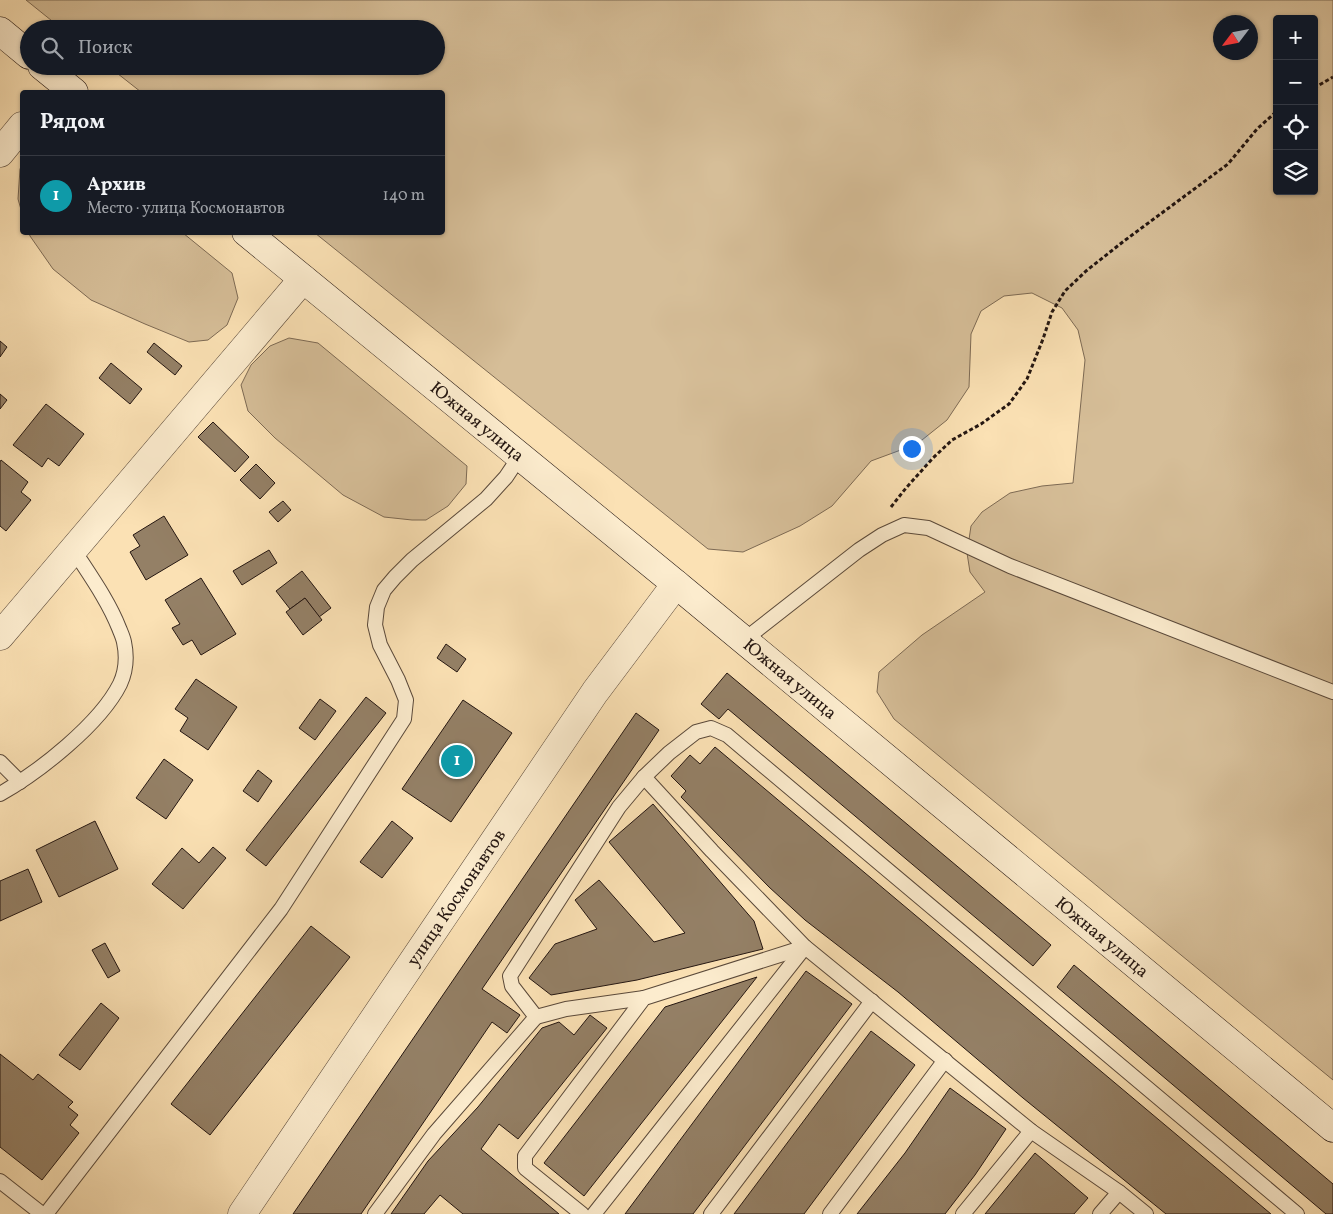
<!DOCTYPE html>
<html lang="ru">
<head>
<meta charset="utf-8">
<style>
	:root { --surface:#171b24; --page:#242831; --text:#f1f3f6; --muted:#9ea1a6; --line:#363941; --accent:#c59692 }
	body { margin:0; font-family:Vollkorn,serif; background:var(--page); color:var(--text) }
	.controls { position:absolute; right:15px; top:15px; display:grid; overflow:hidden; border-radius:5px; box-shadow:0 1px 4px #0004 }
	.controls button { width:45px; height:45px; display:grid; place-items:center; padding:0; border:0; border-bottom:1px solid var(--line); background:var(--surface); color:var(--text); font:25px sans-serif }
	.compass { position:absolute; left:1213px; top:15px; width:45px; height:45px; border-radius:50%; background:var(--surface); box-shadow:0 1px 4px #0004; rotate:238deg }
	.you { position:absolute; left:911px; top:448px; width:18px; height:18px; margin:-12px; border:4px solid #fff; border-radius:50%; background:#1a73e8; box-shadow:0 0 0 8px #1a73e833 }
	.badge { display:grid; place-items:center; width:32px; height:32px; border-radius:50%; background:var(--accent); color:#fff; font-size:16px; font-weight:700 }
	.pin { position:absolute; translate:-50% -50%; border:2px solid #fff; box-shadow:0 1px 5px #0006 }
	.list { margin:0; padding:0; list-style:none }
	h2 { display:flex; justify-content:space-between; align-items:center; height:65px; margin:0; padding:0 20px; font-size:21px }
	h2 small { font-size:16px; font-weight:400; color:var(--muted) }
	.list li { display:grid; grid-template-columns:32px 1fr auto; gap:15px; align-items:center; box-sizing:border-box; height:80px; padding:0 20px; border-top:1px solid var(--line) }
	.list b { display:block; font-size:19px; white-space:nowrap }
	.list p { margin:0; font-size:16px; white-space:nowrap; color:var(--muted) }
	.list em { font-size:16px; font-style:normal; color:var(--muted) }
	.icon { flex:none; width:28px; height:28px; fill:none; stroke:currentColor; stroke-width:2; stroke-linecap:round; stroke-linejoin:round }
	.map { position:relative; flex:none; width:1333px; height:1214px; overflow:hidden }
	.search { position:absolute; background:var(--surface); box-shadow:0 1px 4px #0004; left:20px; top:20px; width:425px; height:55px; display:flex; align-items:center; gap:12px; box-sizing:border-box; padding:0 18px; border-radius:28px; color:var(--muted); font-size:19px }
	.panel { position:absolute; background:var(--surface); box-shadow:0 1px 4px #0004; left:20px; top:90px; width:425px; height:145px; border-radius:5px }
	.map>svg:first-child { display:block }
	.green { fill:#d6be98; stroke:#7d6a54; fill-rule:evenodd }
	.building { fill:#948066; stroke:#241611 }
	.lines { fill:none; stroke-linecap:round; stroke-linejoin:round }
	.service-casing { stroke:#5a493a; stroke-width:16 }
	.minor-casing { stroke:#5a493a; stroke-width:29 }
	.secondary-casing { stroke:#241611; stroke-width:29 }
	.path { stroke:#241611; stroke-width:3; stroke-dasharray:4 2.5; stroke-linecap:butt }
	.service { stroke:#fcecce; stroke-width:14 }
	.minor { stroke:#fcecce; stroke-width:28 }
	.secondary { stroke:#fcecce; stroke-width:28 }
	.labels { text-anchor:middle; stroke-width:5; stroke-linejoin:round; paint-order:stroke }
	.street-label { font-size:18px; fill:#241611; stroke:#fcecce }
</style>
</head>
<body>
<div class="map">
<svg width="1333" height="1214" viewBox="0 0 1333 1214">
	<rect width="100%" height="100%" fill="#fbe1b4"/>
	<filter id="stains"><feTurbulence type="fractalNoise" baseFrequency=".004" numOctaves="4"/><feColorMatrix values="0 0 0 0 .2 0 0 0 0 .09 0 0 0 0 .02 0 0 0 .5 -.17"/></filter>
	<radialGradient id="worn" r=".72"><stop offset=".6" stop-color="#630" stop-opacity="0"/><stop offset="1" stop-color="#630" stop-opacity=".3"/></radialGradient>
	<!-- green -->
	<g class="green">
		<path d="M26 0H1333V1080L894 719 877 692 879 672 922 635 985 592 970 572 967 553 971 526 982 512 1010 493 1042 486 1073 483 1085 360 1078 330 1062 308 1032 293 1004 296 981 311 971 334 969 387 947 420 917 444 871 461 832 506 800 526 743 552 708 549 315 233 442 232V92H141L108 66H436V29H62ZM1277 19H1314V191H1277ZM1220 22H1250V52H1220Z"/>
		<path d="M22 165V213L18 199 20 169Z"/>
		<path d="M29 233H183L232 273 238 298 227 325 208 340 189 342 145 324 91 300 53 269 30 236Z"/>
		<path d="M289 338 318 343 467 466 466 484 448 506 426 520H412L384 517 343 495 275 438 248 411 241 385 251 365 270 346Z"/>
	</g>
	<!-- building -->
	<g class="building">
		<path d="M0 341 7 347 0 357Z"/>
		<path d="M154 343 182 366 175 375 147 352Z"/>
		<path d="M111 363 142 389 130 404 99 378Z"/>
		<path d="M0 394 7 400 0 409Z"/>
		<path d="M46 404 84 434 59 466 48 458 42 467 13 445Z"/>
		<path d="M213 422 249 457 235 472 198 437Z"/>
		<path d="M1 460 28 482 21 492 31 500 6 531 0 526V462Z"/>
		<path d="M256 464 275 483 260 499 240 480Z"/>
		<path d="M283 501 291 510 278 522 269 512Z"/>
		<path d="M164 516 188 555 146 580 130 552 140 546 133 535Z"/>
		<path d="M269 550 277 563 242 585 233 571Z"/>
		<path d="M302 571 331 608 319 617 305 598 290 609 276 591Z"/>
		<path d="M201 578 236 634 201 655 192 640 183 645 172 628 180 624 165 600Z"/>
		<path d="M305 598 322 620 303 635 286 612Z"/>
		<path d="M446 644 466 659 457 672 437 658Z"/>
		<path d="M727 673 1051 945 1033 966 728 709 719 719 701 704Z"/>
		<path d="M196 679 237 707 208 750 180 731 188 718 175 709Z"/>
		<path d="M366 697 386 713 266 866 246 850Z"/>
		<path d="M320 699 336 711 315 740 299 728Z"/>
		<path d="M463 700 512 733 451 822 402 789Z"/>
		<path d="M636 713 659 730 482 989 520 1015 507 1033 492 1022 361 1214H293Z"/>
		<path d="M715 747 1271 1214H1166L1023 1098 898 992 805 920 769 887 681 797 686 791 671 776 690 755 700 764Z"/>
		<path d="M164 759 193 780 166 819 136 798Z"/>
		<path d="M258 770 272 781 258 802 243 791Z"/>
		<path d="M653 804 754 921 763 949 637 980 551 995 529 978 555 944 597 929 575 900 599 880 654 942 685 933 609 842Z"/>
		<path d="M95 821 118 869 59 897 36 850Z"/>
		<path d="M392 821 413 838 382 878 360 862Z"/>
		<path d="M213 847 226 858 183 909 152 884 182 848 199 863Z"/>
		<path d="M28 869 42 902 0 921V881Z"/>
		<path d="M311 926 350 957 210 1135 171 1104Z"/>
		<path d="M105 943 120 971 108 978 92 950Z"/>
		<path d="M1074 965 1333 1184V1214H1326L1057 987Z"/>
		<path d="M806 971 852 1004 693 1214H625Z"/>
		<path d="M757 977 584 1196 544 1163 665 1007Z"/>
		<path d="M101 1003 119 1018 80 1070 59 1055Z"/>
		<path d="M590 1015 607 1028 518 1139 499 1124 481 1149 559 1214H463L440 1195 424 1214H391L428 1161 478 1107 542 1028 559 1022 574 1035Z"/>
		<path d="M871 1031 915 1065 804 1214H734Z"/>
		<path d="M0 1054 33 1080 38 1074 73 1102 68 1107 78 1115 70 1125 79 1133 42 1180 0 1147Z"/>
		<path d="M950 1088 1006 1129 975 1175 945 1214H857L905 1153Z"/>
		<path d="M1035 1153 1088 1198 1074 1214H985Z"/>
	</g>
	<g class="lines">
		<!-- service casing -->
		<g class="service-casing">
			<g id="service">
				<path d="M744 640 859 550 882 535 904 525 928 528 1010 566 1333 692"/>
				<path d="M0 762 20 782"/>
				<path d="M0 794C39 772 100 724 120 684 126 671 127 656 124 642 123 637 121 633 119 628 108 600 89 574 73 549"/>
				<path d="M536 1017 566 1009 644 998"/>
				<path d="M0 1181 42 1214"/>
				<path d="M46 1214 281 909 404 719 406 700 398 680 380 645 375 625 377 607 384 590 395 577 412 560 486 499 506 477 520 456"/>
				<path d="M375 1214 434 1134 536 1017 512 986 510 976 619 807 644 777 669 753 696 732 711 728 727 735 1297 1214"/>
				<path d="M582 1214 525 1168V1156L644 998 805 947 712 851 644 777"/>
				<path d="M594 1214 805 947 1031 1131 1119 1192 1146 1214"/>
				<path d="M711 1214 872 1001"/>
				<path d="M830 1214 945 1060"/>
				<path d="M963 1214 1031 1131"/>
				<path d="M1100 1214 1119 1192"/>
			</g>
		</g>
		<!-- minor casing -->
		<g class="minor-casing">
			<g id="minor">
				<path d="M0 153 22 126"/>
				<path d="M0 636 303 279"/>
				<path id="s1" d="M242 1214 595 692 676 584"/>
			</g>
		</g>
		<!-- secondary casing -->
		<g class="secondary-casing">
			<g id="secondary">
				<path d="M0 31 29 55"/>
				<path d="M42 66 74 92"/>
				<path id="s2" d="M246 232 676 584 1333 1128"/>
			</g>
		</g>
		<!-- path -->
		<g class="path">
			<path d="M1314 88 1333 77"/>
			<path d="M891 507 906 488 933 458 952 440 981 424 1009 404 1027 379 1043 339 1052 312 1065 291 1086 271 1124 241 1228 164 1257 129 1277 111"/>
		</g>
		<!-- service -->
		<use href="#service" class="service"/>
		<!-- minor -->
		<use href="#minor" class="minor"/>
		<!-- secondary -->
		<use href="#secondary" class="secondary"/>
	</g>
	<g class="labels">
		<!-- street labels -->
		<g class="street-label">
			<text dy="6" stroke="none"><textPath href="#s2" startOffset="299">Южная улица</textPath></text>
			<text dy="6" stroke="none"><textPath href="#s2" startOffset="704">Южная улица</textPath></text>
			<text dy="6" stroke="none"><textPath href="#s1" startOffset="382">улица Космонавтов</textPath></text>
			<text dy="6" stroke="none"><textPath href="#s2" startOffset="1109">Южная улица</textPath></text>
		</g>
	</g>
	<rect width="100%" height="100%" filter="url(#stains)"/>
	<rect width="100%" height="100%" fill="url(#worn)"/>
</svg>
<div class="controls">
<button>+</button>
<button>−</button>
<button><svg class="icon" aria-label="locate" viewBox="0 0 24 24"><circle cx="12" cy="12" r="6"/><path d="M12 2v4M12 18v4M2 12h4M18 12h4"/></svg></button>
<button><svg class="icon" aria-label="layers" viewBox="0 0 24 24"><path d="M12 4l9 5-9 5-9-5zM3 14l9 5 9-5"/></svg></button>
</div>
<svg class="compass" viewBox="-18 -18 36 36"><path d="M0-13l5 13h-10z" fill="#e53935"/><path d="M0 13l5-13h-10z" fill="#9ea1a6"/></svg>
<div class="you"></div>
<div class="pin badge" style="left:457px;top:761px;background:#0f9aa8">1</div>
<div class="search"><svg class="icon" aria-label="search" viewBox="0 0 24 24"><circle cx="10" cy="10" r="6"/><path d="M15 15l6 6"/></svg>Поиск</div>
<section class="panel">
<h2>Рядом<small></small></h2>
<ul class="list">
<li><span class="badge" style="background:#0f9aa8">1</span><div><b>Архив</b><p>Место · улица Космонавтов</p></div><em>140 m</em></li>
</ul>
</section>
</div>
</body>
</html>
